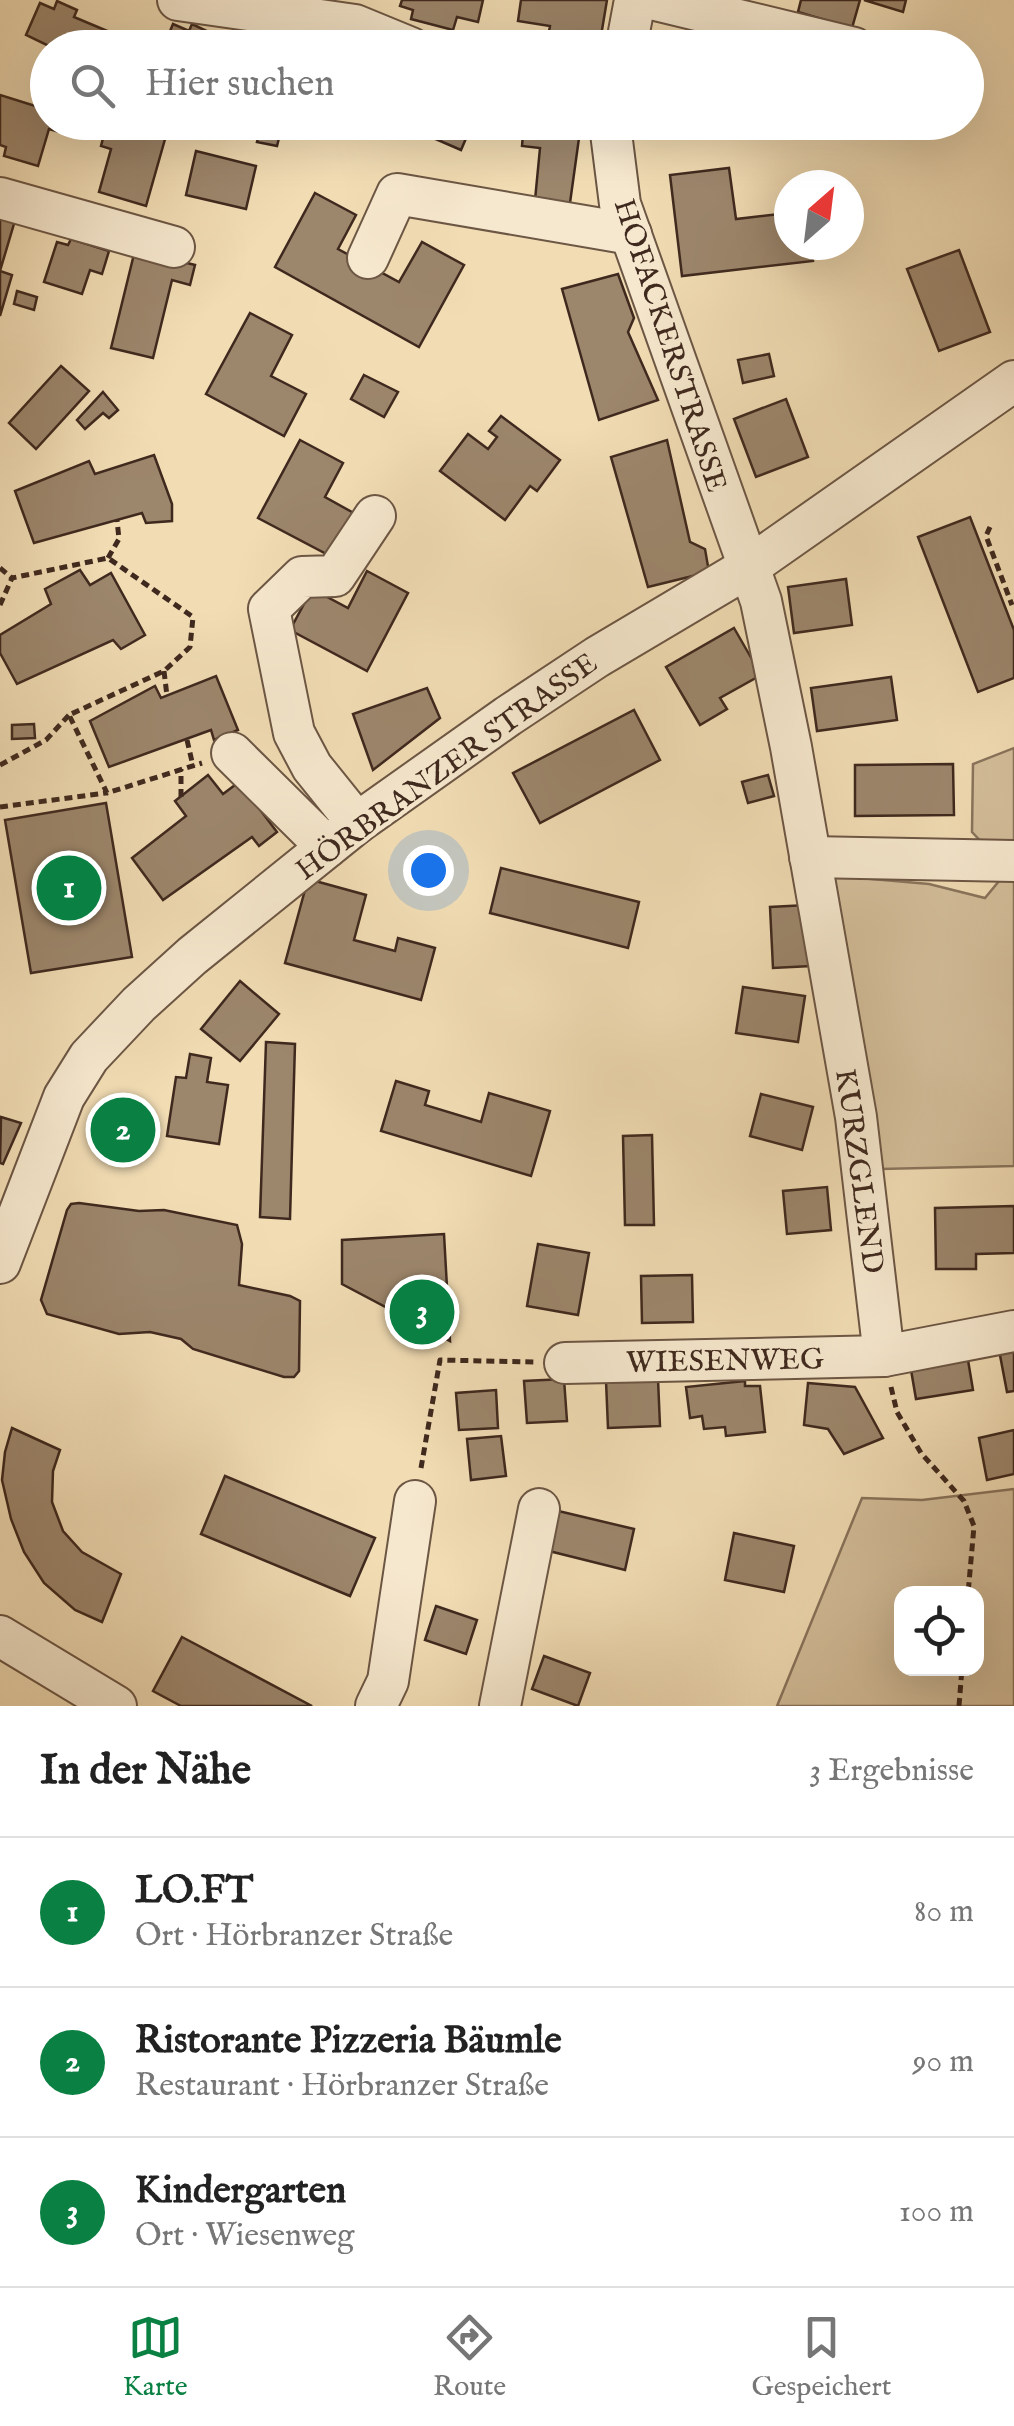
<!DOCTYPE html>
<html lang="de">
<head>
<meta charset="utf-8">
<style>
	:root { --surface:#fff; --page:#f2f2f2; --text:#222; --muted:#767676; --line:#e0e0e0; --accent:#0b8043 }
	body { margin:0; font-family:"IM FELL English",serif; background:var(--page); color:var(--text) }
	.controls { position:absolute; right:30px; bottom:30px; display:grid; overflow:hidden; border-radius:20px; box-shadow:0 10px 40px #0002 }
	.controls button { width:90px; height:90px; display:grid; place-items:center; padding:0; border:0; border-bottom:2px solid var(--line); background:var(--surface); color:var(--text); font:50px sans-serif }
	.compass { position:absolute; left:774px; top:170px; width:90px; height:90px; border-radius:50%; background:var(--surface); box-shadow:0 10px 40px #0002; rotate:28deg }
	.you { position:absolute; left:428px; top:870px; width:35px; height:35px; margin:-25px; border:8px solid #fff; border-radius:50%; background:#1a73e8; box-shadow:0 0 0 15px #1a73e833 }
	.badge { display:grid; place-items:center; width:65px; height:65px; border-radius:50%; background:var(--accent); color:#fff; font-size:32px; font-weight:700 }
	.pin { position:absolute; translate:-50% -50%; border:5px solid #fff; box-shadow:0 2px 10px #0006 }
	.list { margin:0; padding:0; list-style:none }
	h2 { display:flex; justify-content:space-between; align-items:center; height:130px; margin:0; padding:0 40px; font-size:42px }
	h2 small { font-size:32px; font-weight:400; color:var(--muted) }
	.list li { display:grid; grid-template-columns:65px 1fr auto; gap:30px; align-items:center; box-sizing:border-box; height:150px; padding:0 40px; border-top:2px solid var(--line) }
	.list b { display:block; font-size:38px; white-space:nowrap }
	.list p { margin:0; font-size:32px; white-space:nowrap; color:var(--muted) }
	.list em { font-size:32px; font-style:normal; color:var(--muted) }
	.icon { flex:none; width:55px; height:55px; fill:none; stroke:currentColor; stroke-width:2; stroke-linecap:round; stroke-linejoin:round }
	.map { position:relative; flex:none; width:1014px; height:1706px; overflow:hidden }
	.search { position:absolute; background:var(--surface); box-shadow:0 10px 40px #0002; left:30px; right:30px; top:30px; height:110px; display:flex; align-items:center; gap:25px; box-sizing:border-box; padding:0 35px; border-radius:55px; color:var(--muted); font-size:38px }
	.sheet { height:580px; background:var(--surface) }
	nav { display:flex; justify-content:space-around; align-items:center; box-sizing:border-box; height:140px; border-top:2px solid var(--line); background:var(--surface); font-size:28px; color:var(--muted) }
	nav a { display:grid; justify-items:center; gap:5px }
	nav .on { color:var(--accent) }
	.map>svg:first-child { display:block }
	.green { fill:#d3be9a; stroke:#89745c; stroke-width:2.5; fill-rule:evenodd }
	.building { fill:#9c866c; stroke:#3f291e; stroke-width:2.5 }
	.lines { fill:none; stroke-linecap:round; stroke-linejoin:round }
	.minor-casing { stroke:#6c5644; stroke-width:44 }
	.path { stroke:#3f291e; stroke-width:5; stroke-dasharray:8 5; stroke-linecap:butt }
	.minor { stroke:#f6e8ce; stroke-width:40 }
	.labels { text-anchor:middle; stroke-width:8; stroke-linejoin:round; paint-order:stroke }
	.street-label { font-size:30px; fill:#3f291e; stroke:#f6e8ce }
</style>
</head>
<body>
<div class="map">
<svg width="1014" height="1706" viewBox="0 0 1014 1706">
	<rect width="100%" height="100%" fill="#f1dcb4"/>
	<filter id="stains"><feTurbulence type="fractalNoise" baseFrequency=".002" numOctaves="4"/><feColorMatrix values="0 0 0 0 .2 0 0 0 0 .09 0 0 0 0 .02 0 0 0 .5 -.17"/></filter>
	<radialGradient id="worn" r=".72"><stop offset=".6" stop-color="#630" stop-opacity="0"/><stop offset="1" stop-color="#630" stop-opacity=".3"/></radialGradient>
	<!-- green -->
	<g class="green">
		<path d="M1014 748V1166L880 1169 826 875 929 884 985 898 1008 870 972 832 973 764Z"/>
		<path d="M1014 1489V1706H777L862 1498 922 1500ZM902 1594H976V1668H902Z"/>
	</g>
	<!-- building -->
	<g class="building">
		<path d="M402 0H483L478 22 457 17 453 30 411 19 413 10 400 6Z"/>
		<path d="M521 0H607L599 48H546L550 26 518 21Z"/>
		<path d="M801 0H860L852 28 798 12Z"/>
		<path d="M864 0H906L903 12Z"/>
		<path d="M57 1 77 10 74 17 112 33 105 48H53L26 35 40 3 54 9Z"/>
		<path d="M173 24 189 31 192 24 211 33 208 38 228 48H163Z"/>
		<path d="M911 32 923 35 918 48 906 46Z"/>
		<path d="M236 33 255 41 252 48H229Z"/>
		<path d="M680 34 712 40 711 48H657L658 38 679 41Z"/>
		<path d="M0 95 48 110V122H73L70 135 49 129 38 166 4 156 6 147 0 145Z"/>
		<path d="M422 122H473L461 150 431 137 435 128Z"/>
		<path d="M524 122 559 124 558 136 579 138 570 203 535 200 540 148 522 146Z"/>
		<path d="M107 123 165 139 146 206 99 192 111 149 101 146Z"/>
		<path d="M260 130 280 134 277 146 257 142Z"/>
		<path d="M196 151 256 166 246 209 186 195Z"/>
		<path d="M729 168 736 219 789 213V245H811L813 261 682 276 670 175Z"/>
		<path d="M315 193 356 215 338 249 399 282 422 242 464 265 419 347 275 267Z"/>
		<path d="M0 212 16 217 0 271 12 275 0 316Z"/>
		<path d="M71 239 109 251 102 274 90 270 82 294 44 282 57 242 68 245Z"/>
		<path d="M135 250 195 265 190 285 172 280 153 358 111 348Z"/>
		<path d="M959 250 990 332 939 351 907 269Z"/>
		<path d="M618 274 634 318 628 332 658 400 599 420 562 289Z"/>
		<path d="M17 291 37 297 34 310 14 304Z"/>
		<path d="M250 313 292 335 271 376 306 394 284 436 206 394Z"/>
		<path d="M769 354 774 376 743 383 738 360Z"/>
		<path d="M61 366 89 391 36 449 9 423Z"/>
		<path d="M364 375 398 392 384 417 351 399Z"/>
		<path d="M103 392 118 410 109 418 103 413 85 429 77 420Z"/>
		<path d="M786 399 808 457 756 477 734 419Z"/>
		<path d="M501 416 560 460 537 491 530 486 505 520 440 471 468 434 488 449 497 437 489 431Z"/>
		<path d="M300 440 343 463 325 497 359 516 336 559 258 518Z"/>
		<path d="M667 440 690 542 705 549 709 572 648 587 611 457Z"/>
		<path d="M154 455 172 504V521L146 523 142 513 34 543 15 491 89 461 95 474Z"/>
		<path d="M970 517 1014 630V678L978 692 918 537Z"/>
		<path d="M80 570 90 585 111 573 145 635 121 649 113 640 17 684 0 653V635L51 604 45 589Z"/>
		<path d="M367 571 408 593 367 671 290 630 312 589 348 608Z"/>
		<path d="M846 579 852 625 794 633 788 587Z"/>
		<path d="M734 628 761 675 720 698 727 709 700 725 666 667Z"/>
		<path d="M216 676 238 730 214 740 211 730 109 767 90 721 155 686 161 698Z"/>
		<path d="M891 677 897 720 817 731 811 688Z"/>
		<path d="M427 688 440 718 373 770 353 714Z"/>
		<path d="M634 710 660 760 540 823 513 773Z"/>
		<path d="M34 724 35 738 12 739V725Z"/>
		<path d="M953 764 954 815 855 816V765Z"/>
		<path d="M208 775 223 794 239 782 277 832 259 846 252 837 163 900 132 858 186 816 175 801Z"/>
		<path d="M768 775 774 796 748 803 742 782Z"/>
		<path d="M106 803 132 957 31 973 5 820Z"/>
		<path d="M501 868 639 902 628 948 490 913Z"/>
		<path d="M308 879 366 895 354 940 395 951 398 938 435 948 421 1000 285 963Z"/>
		<path d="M807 905 811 966 773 968 770 907Z"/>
		<path d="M240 981 279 1014 240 1061 201 1029Z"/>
		<path d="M743 987 805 996 798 1042 736 1033Z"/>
		<path d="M266 1042 295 1044 290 1219 260 1217Z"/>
		<path d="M190 1054 211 1058 207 1082 228 1085 219 1144 167 1136 176 1077 186 1078Z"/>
		<path d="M396 1081 429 1091 425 1105 481 1122 489 1093 550 1111 531 1176 381 1131Z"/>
		<path d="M761 1094 813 1107 802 1150 750 1136Z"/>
		<path d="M102 1105 132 1110 131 1118 156 1123 152 1148 90 1138 94 1114 100 1115Z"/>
		<path d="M1 1117 21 1123 3 1164 0 1163Z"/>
		<path d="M652 1135 654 1225H625L623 1136Z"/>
		<path d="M827 1187 831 1230 787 1234 783 1191Z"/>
		<path d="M79 1203 139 1211 164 1210 237 1225 242 1244 239 1285 290 1296 300 1301 299 1371 294 1377H284L193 1349 181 1339 150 1332 119 1334 47 1314 41 1300 67 1210 71 1204Z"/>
		<path d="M1014 1206V1253L976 1254V1269H936L935 1208Z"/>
		<path d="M444 1234 450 1341 342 1284V1240Z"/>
		<path d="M538 1244 589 1253 578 1315 527 1306Z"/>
		<path d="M692 1275 693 1322 642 1323 641 1276Z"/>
		<path d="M1014 1347V1391L1007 1392 999 1350Z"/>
		<path d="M967 1354 973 1390 916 1399 910 1364Z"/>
		<path d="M564 1379 567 1421 527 1423 524 1381Z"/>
		<path d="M658 1379 660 1426 608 1428 606 1381Z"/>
		<path d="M745 1381V1386H760L765 1432 726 1436 725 1427 704 1429 702 1416 690 1418 686 1387Z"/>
		<path d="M808 1383 855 1387 883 1438 844 1454 828 1429 804 1425Z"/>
		<path d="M496 1390 498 1428 459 1430 456 1393Z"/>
		<path d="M12 1428 60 1450 53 1471 52 1502 63 1531 82 1552 121 1574 102 1622 75 1610 44 1583 24 1552 11 1519 2 1480 5 1452Z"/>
		<path d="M1014 1430V1474L987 1480 979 1438Z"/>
		<path d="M501 1436 506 1476 471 1480 467 1439Z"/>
		<path d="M225 1476 375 1538 350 1596 201 1534Z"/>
		<path d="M550 1509 634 1529 625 1570 541 1549Z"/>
		<path d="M734 1533 794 1546 784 1592 725 1580Z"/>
		<path d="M436 1606 477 1620 466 1654 425 1640Z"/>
		<path d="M182 1637 312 1706H181L153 1691Z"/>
		<path d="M544 1656 590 1673 578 1706 532 1689Z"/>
	</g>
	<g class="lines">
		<!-- minor casing -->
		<g class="minor-casing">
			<g id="minor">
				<path d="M178 0 355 25 411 48"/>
				<path d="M656 0 854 48"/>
				<path d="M626 48 635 0"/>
				<path d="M603 122 610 125 620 204 761 601 791 747 856 1117 884 1356"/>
				<path d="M0 198 174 247"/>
				<path d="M368 258 397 194 631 234"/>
				<path d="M232 753 327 847"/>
				<path d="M357 823 312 767 294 733 269 609 302 577 335 576 375 516"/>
				<path d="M810 857 1014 861"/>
				<path d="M0 1263 64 1097 89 1057 139 1004 192 956 357 823 508 716 597 657 747 568 1014 381"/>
				<path d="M565 1363 884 1356 1014 1331"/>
				<path d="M0 1636 116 1706"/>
				<path d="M376 1706 388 1681 415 1501"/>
				<path d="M500 1706 539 1509"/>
			</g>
		</g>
		<!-- path -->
		<g class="path">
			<path d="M990 527 986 536 1012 605"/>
			<path d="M108 558 119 539 117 520"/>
			<path d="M0 568 12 578"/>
			<path d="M0 605 12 578 108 558 193 617 190 647 164 671 69 715 107 793 202 763"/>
			<path d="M164 671 167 696"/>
			<path d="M187 740 193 766"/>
			<path d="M0 765 46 740 69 715"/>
			<path d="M181 797V769"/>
			<path d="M0 807 106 793"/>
			<path d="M891 1387 897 1412 921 1453 964 1501 974 1526 968 1594"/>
			<path d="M421 1468 440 1360 534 1362"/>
			<path d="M959 1706 962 1668"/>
		</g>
		<!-- minor -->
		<use href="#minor" class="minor"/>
	</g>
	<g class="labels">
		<!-- street labels -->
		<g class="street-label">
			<text transform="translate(671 345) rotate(72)" y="10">HOFACKERSTRASSE</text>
			<text transform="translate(446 766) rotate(-36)" y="10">HÖRBRANZER STRASSE</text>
			<text transform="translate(860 1171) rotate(82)" y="10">KURZGLEND</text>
			<text transform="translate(725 1360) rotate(-1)" y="10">WIESENWEG</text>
		</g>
	</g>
	<rect width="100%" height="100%" filter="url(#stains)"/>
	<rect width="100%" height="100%" fill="url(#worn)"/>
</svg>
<div class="controls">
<button><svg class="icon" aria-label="locate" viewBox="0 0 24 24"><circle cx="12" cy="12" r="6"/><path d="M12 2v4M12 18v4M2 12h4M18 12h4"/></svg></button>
</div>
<svg class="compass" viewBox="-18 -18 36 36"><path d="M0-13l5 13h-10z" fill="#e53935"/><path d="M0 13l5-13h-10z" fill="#767676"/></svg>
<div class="you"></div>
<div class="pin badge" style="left:69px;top:888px">1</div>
<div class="pin badge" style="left:123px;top:1130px">2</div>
<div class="pin badge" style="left:422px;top:1312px">3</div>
<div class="search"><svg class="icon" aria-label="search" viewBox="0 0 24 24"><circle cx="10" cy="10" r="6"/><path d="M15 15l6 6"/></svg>Hier suchen</div>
</div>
<section class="sheet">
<h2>In der Nähe<small>3 Ergebnisse</small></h2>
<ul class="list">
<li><span class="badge">1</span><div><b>LO.FT</b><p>Ort · Hörbranzer Straße</p></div><em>80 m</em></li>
<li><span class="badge">2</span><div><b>Ristorante Pizzeria Bäumle</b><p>Restaurant · Hörbranzer Straße</p></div><em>90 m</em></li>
<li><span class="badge">3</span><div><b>Kindergarten</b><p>Ort · Wiesenweg</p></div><em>100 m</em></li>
</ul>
</section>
<nav>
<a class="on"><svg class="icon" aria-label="map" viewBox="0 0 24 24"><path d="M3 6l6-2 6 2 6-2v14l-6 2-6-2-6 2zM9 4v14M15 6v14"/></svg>Karte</a>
<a><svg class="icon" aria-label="directions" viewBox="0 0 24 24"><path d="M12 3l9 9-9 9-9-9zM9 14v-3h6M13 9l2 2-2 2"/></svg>Route</a>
<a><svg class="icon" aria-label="saved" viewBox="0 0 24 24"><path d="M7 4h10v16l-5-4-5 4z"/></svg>Gespeichert</a>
</nav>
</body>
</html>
